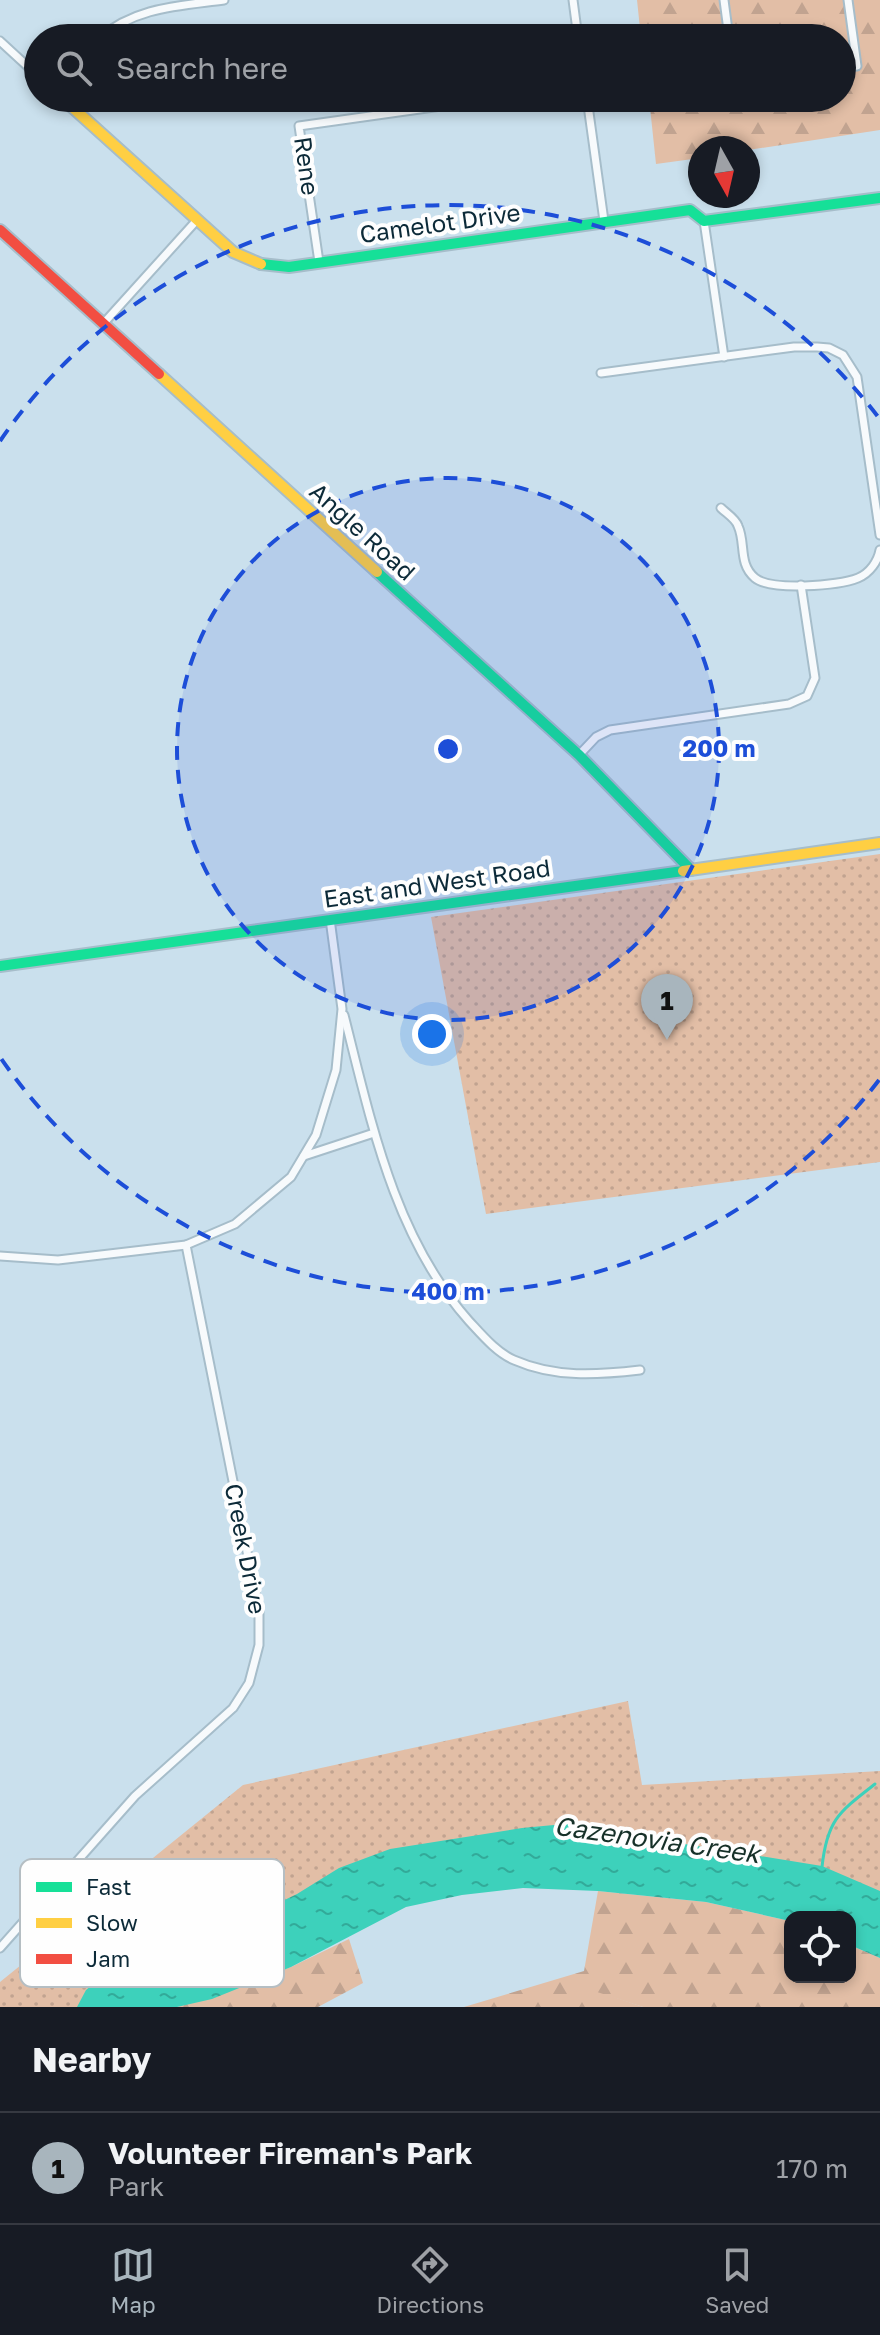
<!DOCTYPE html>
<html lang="en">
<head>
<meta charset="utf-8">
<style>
	:root { --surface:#171b24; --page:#242831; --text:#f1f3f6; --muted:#9ea1a6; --line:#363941; --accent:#a8b5bd }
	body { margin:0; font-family:"Golos Text",sans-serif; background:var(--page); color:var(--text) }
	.controls { position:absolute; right:24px; bottom:24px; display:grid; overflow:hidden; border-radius:16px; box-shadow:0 4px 12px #0003 }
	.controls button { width:72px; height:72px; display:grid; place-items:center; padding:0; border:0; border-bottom:2px solid var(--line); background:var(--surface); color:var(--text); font:40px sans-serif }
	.compass { position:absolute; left:688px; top:136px; width:72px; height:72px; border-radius:50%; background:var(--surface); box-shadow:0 4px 12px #0003; rotate:172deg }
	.you { position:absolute; left:432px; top:1034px; width:28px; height:28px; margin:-20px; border:6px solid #fff; border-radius:50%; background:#1a73e8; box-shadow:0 0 0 12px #1a73e833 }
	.badge { display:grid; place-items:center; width:52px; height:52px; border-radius:50%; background:var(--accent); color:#111; font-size:26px; font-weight:700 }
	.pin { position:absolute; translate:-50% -66px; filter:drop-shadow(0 2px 4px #0008) }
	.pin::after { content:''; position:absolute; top:42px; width:28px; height:24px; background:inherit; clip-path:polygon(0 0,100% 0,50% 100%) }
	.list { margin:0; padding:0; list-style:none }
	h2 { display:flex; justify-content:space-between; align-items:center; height:104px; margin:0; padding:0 32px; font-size:34px }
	h2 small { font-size:26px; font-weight:400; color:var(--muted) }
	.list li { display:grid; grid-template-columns:52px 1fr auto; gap:24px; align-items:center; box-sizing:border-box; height:112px; padding:0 32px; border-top:2px solid var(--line) }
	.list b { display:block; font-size:30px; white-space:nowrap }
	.list p { margin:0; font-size:26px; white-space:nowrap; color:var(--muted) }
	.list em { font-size:26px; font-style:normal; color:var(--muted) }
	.icon { flex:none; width:44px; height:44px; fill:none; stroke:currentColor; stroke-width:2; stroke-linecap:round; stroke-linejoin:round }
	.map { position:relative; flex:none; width:880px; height:2007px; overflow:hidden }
	.search { position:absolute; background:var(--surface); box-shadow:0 4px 12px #0003; left:24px; right:24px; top:24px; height:88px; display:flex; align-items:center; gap:20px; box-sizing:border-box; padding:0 28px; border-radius:44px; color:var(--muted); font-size:30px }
	.sheet { height:216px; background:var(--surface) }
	nav { display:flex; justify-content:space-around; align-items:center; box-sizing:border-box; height:112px; border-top:2px solid var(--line); background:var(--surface); font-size:22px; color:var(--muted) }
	nav a { display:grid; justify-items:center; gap:4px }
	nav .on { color:var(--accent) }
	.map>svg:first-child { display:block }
	.grass { fill:#e2bea6 }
	.forest { fill:url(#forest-firs) }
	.park { fill:url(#park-dots) }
	.water { fill:url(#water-ripples) }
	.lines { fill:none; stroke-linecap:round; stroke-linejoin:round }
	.stream { stroke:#3dd1bb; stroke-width:3 }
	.street-casing { stroke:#a6bdca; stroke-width:11 }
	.fast-casing { stroke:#a6bdca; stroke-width:14 }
	.slow-casing { stroke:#a6bdca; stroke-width:14 }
	.jam-casing { stroke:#a6bdca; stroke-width:14 }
	.street { stroke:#f7fafc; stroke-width:7 }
	.fast { stroke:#16e098; stroke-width:10 }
	.slow { stroke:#ffcf43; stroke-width:10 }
	.jam { stroke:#f24e42; stroke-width:10 }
	.ring { fill:none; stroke:#1d4ed8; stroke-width:4; stroke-dasharray:14 10 }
	.labels { text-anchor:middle; stroke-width:8; stroke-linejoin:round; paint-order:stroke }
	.street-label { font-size:24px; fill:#0c2a38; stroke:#fefefe }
	.water-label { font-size:26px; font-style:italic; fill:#163028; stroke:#fefefe }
	.key { fill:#fefefe; stroke:#b5bec3; stroke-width:2 }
	.key-label { font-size:22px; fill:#0c2a38 }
	.centre { fill:#1d4ed8; stroke:#fefefe; stroke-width:4 }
	.ring-label { font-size:24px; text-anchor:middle; font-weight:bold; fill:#1d4ed8; stroke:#fefefe; stroke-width:8; stroke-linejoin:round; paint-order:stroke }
</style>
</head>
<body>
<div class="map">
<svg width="880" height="2007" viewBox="0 0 880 2007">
	<defs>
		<pattern id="forest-firs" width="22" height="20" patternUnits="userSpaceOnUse" patternTransform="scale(2)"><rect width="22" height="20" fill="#e2bea6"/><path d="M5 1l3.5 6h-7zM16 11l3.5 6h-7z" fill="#c1a390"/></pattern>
		<pattern id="park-dots" width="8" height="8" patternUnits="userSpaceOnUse" patternTransform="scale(2)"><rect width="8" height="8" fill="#e2bea6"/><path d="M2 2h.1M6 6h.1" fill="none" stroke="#c1a390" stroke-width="1.8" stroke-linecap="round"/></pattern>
		<pattern id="water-ripples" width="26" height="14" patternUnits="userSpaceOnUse" patternTransform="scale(2)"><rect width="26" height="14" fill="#3dd1bb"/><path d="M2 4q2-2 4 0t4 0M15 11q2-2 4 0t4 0" fill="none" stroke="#32aa99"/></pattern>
	</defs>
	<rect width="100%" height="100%" fill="#cae0ed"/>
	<!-- grass -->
	<path class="grass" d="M594 1990 643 2007H594Z"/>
	<!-- forest -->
	<g class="forest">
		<path d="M637 0H880V130L748 150V148H700V158L656 164 649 98H842V38H641Z"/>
		<path d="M598 1891 706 1902 790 1921V1977H850V1945L880 1958V2007H643L594 1991V2007H464L584 1971Z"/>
		<path d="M349 1939 363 1983 318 2007H177L291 1967Z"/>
	</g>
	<!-- park -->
	<g class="park">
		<path d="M880 854V1162L486 1214 431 917Z"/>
		<path d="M628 1701 642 1785 880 1771V1916L557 1850 122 2007H0V1982L243 1785Z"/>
	</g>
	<!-- water -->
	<path class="water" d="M575 1823 629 1835 822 1866 880 1891V1958L850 1945V1917H790V1921L706 1902 598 1891 523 1888 462 1895 406 1907 291 1967 212 1999 177 2007H77L86 1990 115 1966 229 1927 297 1894 339 1868 390 1849 522 1828Z"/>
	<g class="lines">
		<!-- stream -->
		<path class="stream" d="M822 1867C827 1820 839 1812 875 1784"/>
		<!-- street casing -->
		<g class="street-casing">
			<g id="street">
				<path d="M573 0 578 38"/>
				<path d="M724 0 729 38"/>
				<path d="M100 38C135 7 179 6 224 0"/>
				<path d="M0 41 38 76"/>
				<path d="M842 68 857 66 848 0"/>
				<path d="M587 98 604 221"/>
				<path d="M704 221 724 357"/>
				<path d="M319 262 299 126 498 98"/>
				<path d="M103 324 197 220"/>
				<path d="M601 373 794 347H817L829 348 843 355 857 377 880 535"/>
				<path d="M721 508C726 513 736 519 738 526 746 543 738 564 755 578 771 591 838 586 858 578 870 573 878 561 880 550"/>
				<path d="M579 755 596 737 610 730 789 704 807 696 815 678 801 585"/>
				<path d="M344 1015C371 1121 394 1237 469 1321 482 1335 497 1353 514 1360 555 1378 597 1375 640 1370"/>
				<path d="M304 1156 374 1133"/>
				<path d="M0 1256 58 1260 186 1245 235 1224 291 1177 316 1135 336 1070 342 1009 330 919"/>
				<path d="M0 1948 135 1796 233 1708 249 1683 259 1645V1612L186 1245"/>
			</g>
		</g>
		<!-- fast casing -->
		<g class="fast-casing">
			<g id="fast">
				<path d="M261 264 289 267 690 210 704 221 880 198"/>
				<path d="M377 572 579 755 691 870"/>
				<path d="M0 966 683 871"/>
			</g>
		</g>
		<!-- slow casing -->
		<g class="slow-casing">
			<g id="slow">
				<path d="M62 98 233 252 261 264"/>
				<path d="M159 374 377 572"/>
				<path d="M683 871 880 843"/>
			</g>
		</g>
		<!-- jam casing -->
		<g class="jam-casing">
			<path id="jam" d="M0 230 159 374"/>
		</g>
		<!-- street -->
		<use href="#street" class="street"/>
		<!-- fast -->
		<use href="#fast" class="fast"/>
		<!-- slow -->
		<use href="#slow" class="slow"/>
		<!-- jam -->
		<use href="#jam" class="jam"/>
	</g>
	<!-- distance rings -->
	<circle cx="448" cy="749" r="271" fill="#1d4ed8" fill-opacity=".12"/>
	<g class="ring">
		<circle cx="448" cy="749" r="271"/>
		<path d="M879 1080A543 543 0 0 1 0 1057M0 441A543 543 0 0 1 879 418"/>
	</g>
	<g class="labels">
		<!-- street labels -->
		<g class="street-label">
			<text transform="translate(306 166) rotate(82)" y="8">Rene</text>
			<text transform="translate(440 224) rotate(-8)" y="8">Camelot Drive</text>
			<text transform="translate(362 532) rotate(42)" y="8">Angle Road</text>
			<text transform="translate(437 884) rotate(-8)" y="8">East and West Road</text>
			<text transform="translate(245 1549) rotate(79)" y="8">Creek Drive</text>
		</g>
		<!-- water labels -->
		<g class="water-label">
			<text transform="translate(657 1840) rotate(8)" y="9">Cazenovia Creek</text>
		</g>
	</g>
	<!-- legend -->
	<rect x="20" y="1859" width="264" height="128" rx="12" class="key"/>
	<rect x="36" y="1882" width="36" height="10" fill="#16e098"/>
	<rect x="36" y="1918" width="36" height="10" fill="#ffcf43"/>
	<rect x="36" y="1954" width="36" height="10" fill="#f24e42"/>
	<g class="key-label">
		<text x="86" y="1895">Fast</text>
		<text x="86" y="1931">Slow</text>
		<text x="86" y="1967">Jam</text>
	</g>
	<circle cx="448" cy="749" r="12" class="centre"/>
	<g class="ring-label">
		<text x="719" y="757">200 m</text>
		<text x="448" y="1300">400 m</text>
	</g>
</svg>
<div class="controls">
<button><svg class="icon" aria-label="locate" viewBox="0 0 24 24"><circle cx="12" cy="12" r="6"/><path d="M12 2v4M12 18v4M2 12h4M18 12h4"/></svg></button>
</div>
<svg class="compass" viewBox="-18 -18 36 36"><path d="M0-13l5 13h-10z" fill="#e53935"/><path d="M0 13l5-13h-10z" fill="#9ea1a6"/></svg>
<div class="you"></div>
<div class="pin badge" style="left:667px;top:1040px">1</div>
<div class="search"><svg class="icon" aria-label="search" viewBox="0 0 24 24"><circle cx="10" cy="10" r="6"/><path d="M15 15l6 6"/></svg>Search here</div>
</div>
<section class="sheet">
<h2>Nearby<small></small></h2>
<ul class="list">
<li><span class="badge">1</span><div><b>Volunteer Fireman's Park</b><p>Park</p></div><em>170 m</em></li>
</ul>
</section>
<nav>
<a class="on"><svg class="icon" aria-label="map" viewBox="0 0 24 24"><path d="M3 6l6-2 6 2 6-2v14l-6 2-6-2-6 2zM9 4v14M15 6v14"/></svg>Map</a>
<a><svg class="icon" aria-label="directions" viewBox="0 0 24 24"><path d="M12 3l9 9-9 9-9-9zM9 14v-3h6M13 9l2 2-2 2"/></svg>Directions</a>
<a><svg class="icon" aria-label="saved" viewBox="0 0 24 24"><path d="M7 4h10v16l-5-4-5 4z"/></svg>Saved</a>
</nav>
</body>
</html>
